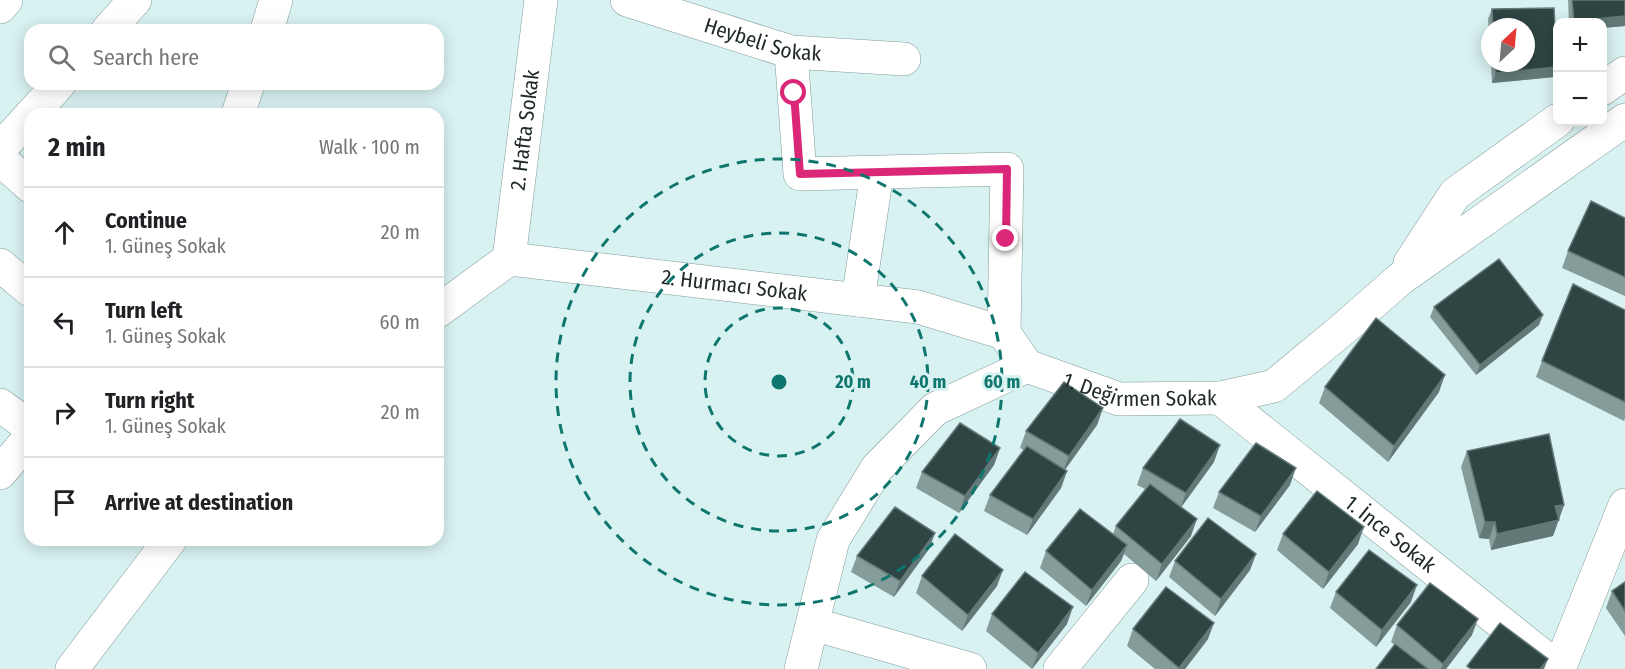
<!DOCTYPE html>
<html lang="en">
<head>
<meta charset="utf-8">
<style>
	:root { --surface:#fff; --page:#f6f6f6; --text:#202124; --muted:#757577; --line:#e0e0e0 }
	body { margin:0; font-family:"Fira Sans Condensed",sans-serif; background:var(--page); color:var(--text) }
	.controls { position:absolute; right:18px; top:18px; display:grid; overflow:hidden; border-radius:12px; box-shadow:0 3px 15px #0003 }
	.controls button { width:54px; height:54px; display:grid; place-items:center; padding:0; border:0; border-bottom:2px solid var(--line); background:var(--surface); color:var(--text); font:30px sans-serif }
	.compass { position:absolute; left:1481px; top:18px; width:54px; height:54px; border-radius:50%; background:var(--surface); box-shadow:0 3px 15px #0003; rotate:26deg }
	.stop { position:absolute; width:18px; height:18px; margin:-14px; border:4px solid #db2777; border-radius:50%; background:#fff }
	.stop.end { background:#db2777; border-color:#fff; box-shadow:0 2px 6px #0008 }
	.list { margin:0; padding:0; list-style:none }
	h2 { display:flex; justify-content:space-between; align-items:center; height:78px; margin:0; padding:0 24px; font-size:26px }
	h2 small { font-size:20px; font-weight:400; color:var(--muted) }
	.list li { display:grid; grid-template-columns:39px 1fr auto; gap:18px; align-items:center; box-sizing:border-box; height:90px; padding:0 24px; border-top:2px solid var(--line) }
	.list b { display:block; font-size:22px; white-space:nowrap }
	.list p { margin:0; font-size:20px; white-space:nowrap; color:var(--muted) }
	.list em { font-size:20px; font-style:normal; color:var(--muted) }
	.icon { flex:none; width:33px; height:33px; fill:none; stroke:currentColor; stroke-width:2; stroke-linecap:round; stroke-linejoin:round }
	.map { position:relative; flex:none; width:1625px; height:669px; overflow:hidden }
	.search { position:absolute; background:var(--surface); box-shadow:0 3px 15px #0003; left:24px; top:24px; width:420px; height:66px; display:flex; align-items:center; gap:15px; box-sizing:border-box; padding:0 21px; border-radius:18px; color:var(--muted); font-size:22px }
	.panel { position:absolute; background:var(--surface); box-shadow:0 3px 15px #0003; left:24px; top:108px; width:420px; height:438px; border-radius:18px }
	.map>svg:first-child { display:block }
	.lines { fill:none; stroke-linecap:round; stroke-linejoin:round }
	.minor-casing { stroke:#839b9b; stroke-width:34 }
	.major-casing { stroke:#839b9b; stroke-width:34 }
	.minor { stroke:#fff; stroke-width:33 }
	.major { stroke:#fff; stroke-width:33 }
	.wall { fill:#849c9a }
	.shaded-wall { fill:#627978 }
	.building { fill:#2f4544; stroke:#627978; stroke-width:1.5 }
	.route { stroke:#db2777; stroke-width:8 }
	.ring { fill:none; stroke:#0f766e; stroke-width:3; stroke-dasharray:10 8 }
	.labels { text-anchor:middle; stroke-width:6; stroke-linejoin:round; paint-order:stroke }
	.street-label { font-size:21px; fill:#202a2a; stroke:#d8f2f1 }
	.centre { fill:#0f766e; stroke:#d8f2f1; stroke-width:3 }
	.ring-label { font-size:18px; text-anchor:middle; font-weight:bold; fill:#0f766e; stroke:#d8f2f1; stroke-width:6; stroke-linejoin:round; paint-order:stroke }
</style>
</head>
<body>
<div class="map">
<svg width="1625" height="669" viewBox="0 0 1625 669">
	<rect width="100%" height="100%" fill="#d8f2f1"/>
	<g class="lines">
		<!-- minor casing -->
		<g class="minor-casing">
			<g id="minor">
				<path id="s1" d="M627 0 791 52 904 59"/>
				<path d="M0 7 6 0"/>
				<path d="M108 30 135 0"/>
				<path d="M267 30 276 0"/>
				<path d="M791 52 800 174 1007 169 1004 333"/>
				<path d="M32 114 59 84"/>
				<path d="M238 114 248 84"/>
				<path d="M0 149 30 116"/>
				<path d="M0 159 30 186"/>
				<path id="s2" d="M509 259 541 0"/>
				<path d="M0 265 30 290"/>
				<path d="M858 300 877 173"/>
				<path id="s3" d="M438 311 509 259 918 307 1004 333 1027 366"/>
				<path id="s4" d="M1220 398 1559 669"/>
				<path d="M0 405 30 427"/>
				<path d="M0 473 30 437"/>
				<path d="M813 624 970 669"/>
				<path d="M72 669 170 540"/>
				<path d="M1060 669 1132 580"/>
				<path d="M1559 669 1625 505"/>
			</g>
		</g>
		<!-- major casing -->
		<g class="major-casing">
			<g id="major">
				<path d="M1602 89 1625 73"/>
				<path d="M1410 263 1455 194 1558 120"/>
				<path id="s5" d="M801 669 833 540 877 468 935 409 1027 366 1119 399 1220 398 1274 386 1343 329 1400 279 1625 120"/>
			</g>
		</g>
		<!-- minor -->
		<use href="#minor" class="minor"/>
		<!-- major -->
		<use href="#major" class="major"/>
	</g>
	<!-- wall -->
	<g class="wall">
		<path d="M1568 0H1625V26L1602 28V22H1569Z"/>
		<path d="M1554 8 1557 67 1554 77 1492 83 1491 63H1526V27H1490V47L1488 19 1492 9Z"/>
		<path d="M1625 218V296L1562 268 1568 251Z"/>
		<path d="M1434 307 1539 325 1476 375 1430 317Z"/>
		<path d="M1625 310V418L1624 421 1536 377 1542 361Z"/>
		<path d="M1325 387 1439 392 1388 462 1319 403Z"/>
		<path d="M1103 408 1097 425 1065 470 1067 471 1061 488 1027 535 984 511 990 495 1024 450 1020 448 1026 431Z"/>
		<path d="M1000 448 994 465 959 513 916 488 922 472Z"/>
		<path d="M1467 451 1564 505 1553 536 1491 550 1489 539 1479 538 1461 467Z"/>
		<path d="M1214 462 1181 507 1191 536 1156 581 1124 554 1121 561 1086 606 1040 568 1046 551 1113 534 1116 526 1145 489 1137 485 1143 468Z"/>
		<path d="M1290 485 1255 532 1213 508 1219 492Z"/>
		<path d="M935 533 929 549 894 597 851 572 857 556Z"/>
		<path d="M1283 534 1358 544 1323 589 1277 550Z"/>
		<path d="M1256 554 1250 570 1215 616 1169 577 1175 561Z"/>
		<path d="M922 576 997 586 962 631 916 593Z"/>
		<path d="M1625 582V636L1606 608 1612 591Z"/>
		<path d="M1336 592 1411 602 1376 647 1330 608Z"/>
		<path d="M992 614 1067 624 1032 669 986 631Z"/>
		<path d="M1397 625 1472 635 1446 669H1376L1395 645 1391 642Z"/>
		<path d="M1133 629 1208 639 1185 669H1155L1127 646Z"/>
	</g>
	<!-- shaded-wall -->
	<g class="shaded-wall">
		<path d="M1625 16V26L1602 28V22H1573L1574 21Z"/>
		<path d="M1557 67 1554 77 1492 83 1496 73Z"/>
		<path d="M1543 315 1539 325 1476 375 1480 365Z"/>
		<path d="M1445 375 1439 392 1388 462 1394 446Z"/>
		<path d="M1103 408 1097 425 1063 472 1069 456Z"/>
		<path d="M1220 445 1214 462 1180 509 1186 493Z"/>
		<path d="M1000 448 994 465 959 513 965 496Z"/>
		<path d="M1296 468 1290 485 1255 532 1261 516Z"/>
		<path d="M1067 471 1061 488 1027 535 1033 519Z"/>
		<path d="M1564 505 1553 536 1491 550 1497 534 1555 506Z"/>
		<path d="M1197 519 1191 536 1156 581 1162 564Z"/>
		<path d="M1485 522H1495L1489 539 1479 538Z"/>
		<path d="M1364 527 1358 544 1323 589 1329 572Z"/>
		<path d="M935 533 929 549 894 597 900 581Z"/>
		<path d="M1127 545 1121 561 1086 606 1092 590Z"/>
		<path d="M1256 554 1250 570 1215 616 1221 599Z"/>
		<path d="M1003 570 997 586 962 631 968 615Z"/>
		<path d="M1417 585 1411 602 1376 647 1382 630Z"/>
		<path d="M1073 607 1067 624 1032 669 1038 653Z"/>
		<path d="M1478 619 1472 635 1446 669H1441L1443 664Z"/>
		<path d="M1214 623 1208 639 1185 669H1179Z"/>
		<path d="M1548 659 1544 669H1540Z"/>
	</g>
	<!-- building -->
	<g class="building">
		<path d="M1572 0H1625V16L1574 21Z"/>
		<path d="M1554 8 1557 67 1496 73 1495 63H1526V27H1493L1492 9Z"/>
		<path d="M1591 201 1625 218V277L1568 251Z"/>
		<path d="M1499 259 1543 315 1480 365 1434 307Z"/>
		<path d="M1573 284 1625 310V402L1542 361Z"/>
		<path d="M1376 318 1445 375 1394 446 1325 387Z"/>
		<path d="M1064 382 1103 408 1069 456 1026 431Z"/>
		<path d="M1180 419 1220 445 1186 493 1143 468Z"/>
		<path d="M960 423 1000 448 965 496 922 472Z"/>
		<path d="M1549 434 1564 505 1555 506 1559 520 1497 534 1495 522H1485L1467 451Z"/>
		<path d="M1256 443 1296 468 1261 516 1219 492Z"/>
		<path d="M1027 446 1067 471 1033 519 990 495Z"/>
		<path d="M1150 484 1197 519 1162 564 1116 526Z"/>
		<path d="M1317 491 1364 527 1329 572 1283 534Z"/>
		<path d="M895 507 935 533 900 581 857 556Z"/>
		<path d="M1080 509 1127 545 1092 590 1046 551Z"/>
		<path d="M1208 518 1256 554 1221 599 1175 561Z"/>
		<path d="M955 534 1003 570 968 615 922 576Z"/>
		<path d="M1369 550 1417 585 1382 630 1336 592Z"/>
		<path d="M1025 572 1073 607 1038 653 992 614Z"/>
		<path d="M1625 582V611L1612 591Z"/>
		<path d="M1430 583 1478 619 1443 664 1397 625Z"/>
		<path d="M1166 587 1214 623 1179 668 1133 629Z"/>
		<path d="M1500 623 1548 659 1540 669H1471L1467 666Z"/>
		<path d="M1395 644 1428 669H1376Z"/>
	</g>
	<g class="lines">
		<!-- route -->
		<path class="route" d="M794 93 800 174 1007 169 1006 239"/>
	</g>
	<!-- distance rings -->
	<g class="ring">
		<circle cx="779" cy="382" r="74"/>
		<circle cx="779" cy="382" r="149"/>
		<circle cx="779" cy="382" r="223"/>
	</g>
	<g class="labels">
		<!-- street labels -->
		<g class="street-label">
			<text dy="7" stroke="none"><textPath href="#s1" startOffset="142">Heybeli Sokak</textPath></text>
			<text dy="7" stroke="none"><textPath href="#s2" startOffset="130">2. Hafta Sokak</textPath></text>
			<text dy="7" stroke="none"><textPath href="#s3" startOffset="315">2. Hurmacı Sokak</textPath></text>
			<text dy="7" stroke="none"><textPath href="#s5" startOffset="519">1. Değirmen Sokak</textPath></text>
			<text dy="7" stroke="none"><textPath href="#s4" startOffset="218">1. İnce Sokak</textPath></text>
		</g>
	</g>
	<circle cx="779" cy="382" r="9" class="centre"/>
	<g class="ring-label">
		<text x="853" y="388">20 m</text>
		<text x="928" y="388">40 m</text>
		<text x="1002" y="388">60 m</text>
	</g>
</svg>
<div class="controls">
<button>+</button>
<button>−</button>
</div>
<svg class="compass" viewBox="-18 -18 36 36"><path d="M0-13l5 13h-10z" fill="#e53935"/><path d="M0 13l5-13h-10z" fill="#757577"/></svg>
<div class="stop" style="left:794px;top:93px"></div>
<div class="stop end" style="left:1006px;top:239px"></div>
<div class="search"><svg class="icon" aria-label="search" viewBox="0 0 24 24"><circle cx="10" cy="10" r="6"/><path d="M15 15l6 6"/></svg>Search here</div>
<section class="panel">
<h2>2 min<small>Walk · 100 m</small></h2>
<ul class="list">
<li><svg class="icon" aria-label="ahead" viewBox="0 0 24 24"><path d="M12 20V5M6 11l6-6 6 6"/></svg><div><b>Continue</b><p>1. Güneş Sokak</p></div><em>20 m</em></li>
<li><svg class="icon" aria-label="left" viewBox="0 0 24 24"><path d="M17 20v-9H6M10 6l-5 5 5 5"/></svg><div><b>Turn left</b><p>1. Güneş Sokak</p></div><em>60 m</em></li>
<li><svg class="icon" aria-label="right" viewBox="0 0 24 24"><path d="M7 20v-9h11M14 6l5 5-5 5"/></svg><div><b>Turn right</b><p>1. Güneş Sokak</p></div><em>20 m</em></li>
<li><svg class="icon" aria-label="arrive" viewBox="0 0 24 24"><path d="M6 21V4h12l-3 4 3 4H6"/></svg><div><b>Arrive at destination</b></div></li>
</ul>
</section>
</div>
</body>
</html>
